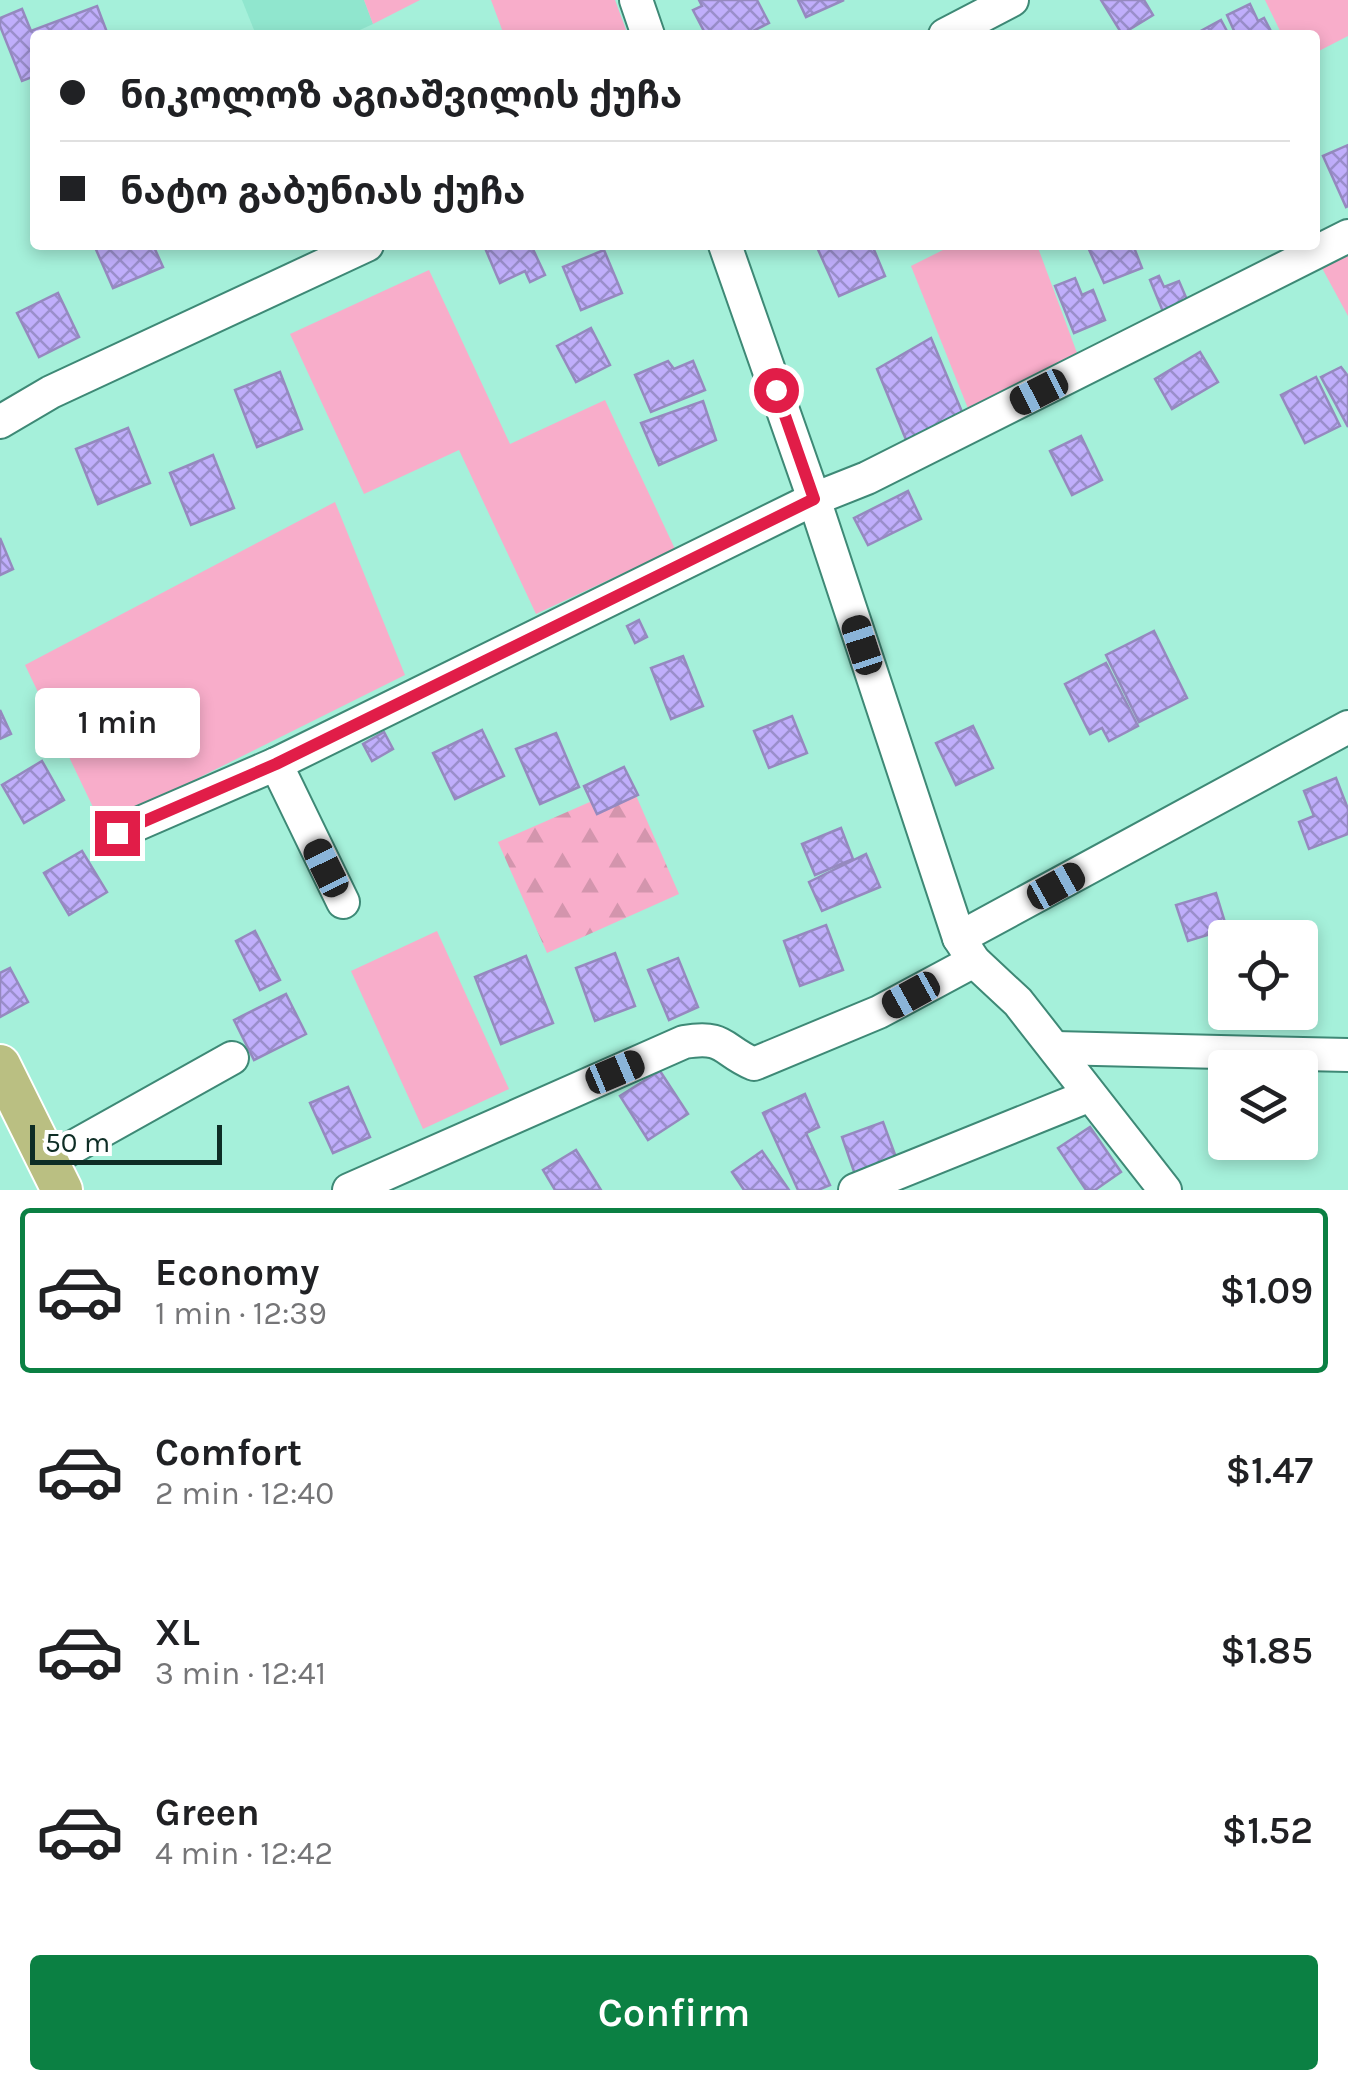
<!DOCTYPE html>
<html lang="en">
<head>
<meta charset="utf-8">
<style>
	body { margin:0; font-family:Karla,"Noto Sans Georgian",sans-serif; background:#f2f2f2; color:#202124; height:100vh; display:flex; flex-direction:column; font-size:38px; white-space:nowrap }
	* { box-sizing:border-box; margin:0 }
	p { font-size:32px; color:#757577 }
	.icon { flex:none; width:55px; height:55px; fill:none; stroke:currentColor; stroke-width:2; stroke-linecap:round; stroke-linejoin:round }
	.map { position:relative; height:1190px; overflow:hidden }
	.details { display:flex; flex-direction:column; background:#fff; flex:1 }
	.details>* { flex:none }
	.banner { position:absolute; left:30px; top:30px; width:1290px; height:220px; border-radius:10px; box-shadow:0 5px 15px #0003; display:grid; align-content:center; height:220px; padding:0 30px; background:#fff }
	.controls { position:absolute; left:1208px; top:920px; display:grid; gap:20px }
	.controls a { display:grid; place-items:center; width:110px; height:110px; border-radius:10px; background:#fff; box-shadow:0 5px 15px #0003; font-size:50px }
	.scale { position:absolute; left:30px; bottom:25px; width:192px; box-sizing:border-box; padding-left:10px; border:5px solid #0e2d25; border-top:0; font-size:28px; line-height:35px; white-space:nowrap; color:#0e2d25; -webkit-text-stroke:8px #fff; paint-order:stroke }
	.end { position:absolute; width:45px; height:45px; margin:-22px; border:12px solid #e11d48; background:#fff; box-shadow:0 0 0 5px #fff }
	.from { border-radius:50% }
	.bubble { position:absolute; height:70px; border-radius:10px; background:#fff; box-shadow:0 5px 15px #0003; font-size:32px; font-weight:600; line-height:70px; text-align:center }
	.car { position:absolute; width:30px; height:60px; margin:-30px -15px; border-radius:12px; box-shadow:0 0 8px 2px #0007; background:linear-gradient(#222 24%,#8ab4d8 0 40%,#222 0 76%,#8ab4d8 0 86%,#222 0) }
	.banner b { display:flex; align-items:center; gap:35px; height:95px; font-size:38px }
	.banner b+b { border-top:2px solid #e0e0e0 }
	.banner i { width:25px; height:25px; background:#202124 }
	ul { padding:18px 0 0; list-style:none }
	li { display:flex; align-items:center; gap:30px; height:165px; margin:0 20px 15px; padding:0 10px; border:5px solid transparent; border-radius:10px }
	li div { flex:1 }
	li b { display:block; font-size:38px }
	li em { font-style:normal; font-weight:600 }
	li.current { border-color:#0b8043 }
	li>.icon { width:90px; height:90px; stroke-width:1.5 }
	.button { display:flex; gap:20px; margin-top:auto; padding:20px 30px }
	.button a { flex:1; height:115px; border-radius:10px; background:#0b8043; color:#fff; font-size:40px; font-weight:600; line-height:115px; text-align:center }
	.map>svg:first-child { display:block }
</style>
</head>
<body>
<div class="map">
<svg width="1348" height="1190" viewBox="0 0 1348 1190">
	<defs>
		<pattern id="forest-firs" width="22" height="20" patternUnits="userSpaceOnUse" patternTransform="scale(2.5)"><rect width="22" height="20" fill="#f8adca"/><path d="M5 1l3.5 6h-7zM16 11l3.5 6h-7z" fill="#d395ad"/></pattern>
		<pattern id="building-cross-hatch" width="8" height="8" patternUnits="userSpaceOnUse" patternTransform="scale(2.5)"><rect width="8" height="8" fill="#c0aefb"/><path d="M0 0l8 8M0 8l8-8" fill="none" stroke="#9a8ecb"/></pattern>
	</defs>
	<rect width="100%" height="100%" fill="#a5f0da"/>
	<!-- built -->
	<polygon fill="#90e6ce" points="242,0 364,0 373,24 349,35 256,35"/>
	<!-- grass -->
	<g fill="#f8adca">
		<polygon points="364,0 420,0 373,24"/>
		<polygon points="491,0 615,0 628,35 504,35"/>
		<polygon points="1265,0 1348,0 1348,36 1315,53 1315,35 1282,35"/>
		<polygon points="953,245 1037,245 1080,361 971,416 911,266"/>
		<polygon points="1348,255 1348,316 1322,268"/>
		<polygon points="429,270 510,444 605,400 675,549 536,614 459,450 364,494 290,334"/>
		<polygon points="335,502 405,675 102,826 25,665"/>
		<polygon points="437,931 509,1089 423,1129 351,971"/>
	</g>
	<!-- forest -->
	<polygon fill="url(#forest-firs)" points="631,784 679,894 547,953 498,842"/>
	<!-- building -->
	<g fill="url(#building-cross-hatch)" stroke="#9589bf" stroke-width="2.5">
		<polygon points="699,0 757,0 769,23 745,35 716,35 715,32 706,35 693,10 702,6"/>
		<polygon points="798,0 844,0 806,17"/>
		<polygon points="1101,0 1144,0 1153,15 1122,34"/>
		<polygon points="1250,4 1258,21 1264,18 1273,35 1236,35 1227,15"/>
		<polygon points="97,6 108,35 35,35 35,76 22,81 0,26 0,18 22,9 31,31"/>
		<polygon points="1221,20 1229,35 1198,35 1197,33"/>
		<polygon points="1348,145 1348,206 1346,207 1323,156"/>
		<polygon points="94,245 153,245 163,267 113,288"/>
		<polygon points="492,245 531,245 545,275 530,282 525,271 500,283 485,248"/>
		<polygon points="816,245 872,245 885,276 839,296"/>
		<polygon points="1087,245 1133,245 1142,268 1104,283"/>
		<polygon points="604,250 622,293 581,310 563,267"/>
		<polygon points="1159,276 1164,287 1179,281 1191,309 1166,319 1150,280"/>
		<polygon points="1075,278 1082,295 1093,290 1105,320 1074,333 1055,286"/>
		<polygon points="58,293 79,337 39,357 17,313"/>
		<polygon points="591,328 610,365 576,382 557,346"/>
		<polygon points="931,338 965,419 909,447 877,369"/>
		<polygon points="1200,352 1218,382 1172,409 1155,379"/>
		<polygon points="668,361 674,369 693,361 705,390 651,412 635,375"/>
		<polygon points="1341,367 1348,376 1348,427 1321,377"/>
		<polygon points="280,372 302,429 257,447 235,390"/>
		<polygon points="1316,377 1340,426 1305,443 1281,395"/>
		<polygon points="703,401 716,440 659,465 641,423"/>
		<polygon points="128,428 150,483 98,504 76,449"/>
		<polygon points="1081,436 1102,480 1072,495 1050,451"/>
		<polygon points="213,455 234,508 191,525 170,473"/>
		<polygon points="908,491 921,519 868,545 854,518"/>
		<polygon points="0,538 13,569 0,575"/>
		<polygon points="639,620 647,637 635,643 627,626"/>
		<polygon points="1154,631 1187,698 1139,722 1106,655"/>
		<polygon points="683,656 703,706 671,719 651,668"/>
		<polygon points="1106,663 1138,726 1109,741 1102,728 1090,734 1065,684"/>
		<polygon points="0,710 11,734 0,739"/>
		<polygon points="792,716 807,753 769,768 754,731"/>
		<polygon points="973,726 993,768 956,785 936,743"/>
		<polygon points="482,730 504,776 455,799 433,753"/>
		<polygon points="384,732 393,749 372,761 363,744"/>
		<polygon points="556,733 579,787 540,804 516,749"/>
		<polygon points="42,761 64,800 24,823 2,785"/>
		<polygon points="624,767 638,795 597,814 584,786"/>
		<polygon points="1336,778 1348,809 1348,834 1309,849 1299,822 1314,816 1304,791"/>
		<polygon points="841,828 853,859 815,875 802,844"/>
		<polygon points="82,851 107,892 69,915 44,873"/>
		<polygon points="866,854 880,887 822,911 809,882"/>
		<polygon points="1216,893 1227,929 1188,941 1176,905"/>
		<polygon points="826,925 843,970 800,986 784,941"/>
		<polygon points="255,931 280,980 260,990 236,941"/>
		<polygon points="615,953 635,1006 595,1021 576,968"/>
		<polygon points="526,956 553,1023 501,1044 475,977"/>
		<polygon points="678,958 698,1007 669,1020 648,970"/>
		<polygon points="10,968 28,1002 0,1017 0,973"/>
		<polygon points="286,994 306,1034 254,1060 234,1020"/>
		<polygon points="660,1071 688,1114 648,1140 620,1096"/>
		<polygon points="348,1087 370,1137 333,1153 310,1103"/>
		<polygon points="805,1094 819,1127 806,1133 830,1185 818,1190 798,1190 763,1113"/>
		<polygon points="883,1122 901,1171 859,1186 842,1137"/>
		<polygon points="1090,1127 1121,1172 1095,1190 1086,1190 1058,1148"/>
		<polygon points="576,1150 601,1190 555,1190 543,1170"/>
		<polygon points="762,1151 789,1190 744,1190 732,1172"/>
	</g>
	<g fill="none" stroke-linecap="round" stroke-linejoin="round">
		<defs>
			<g id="minor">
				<polyline points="636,0 648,35"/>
				<polyline points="945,35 1012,0"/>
				<polyline points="725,245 814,499 959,938 974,961 1018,1002 1165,1190"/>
				<polyline points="0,422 51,392 367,245"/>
				<polyline points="276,764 343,902"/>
				<polyline points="117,833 276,764 814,499 867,478 1348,236"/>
				<polyline points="959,938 1348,727"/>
				<polyline points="1055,1048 1348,1055"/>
				<polyline points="48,1161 232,1058"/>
				<path d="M349,1190L684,1042C726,1035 721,1050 754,1064L879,1012L974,961"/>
				<polyline points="855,1190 1088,1096"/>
			</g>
			<polyline id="major" points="0,1065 62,1190"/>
		</defs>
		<!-- minor casing -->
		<use href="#minor" stroke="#3e8976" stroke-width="36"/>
		<!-- major casing -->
		<use href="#major" stroke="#fff" stroke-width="44"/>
		<!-- minor -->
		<use href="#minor" stroke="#fff" stroke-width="32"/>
		<!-- major -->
		<use href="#major" stroke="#babf82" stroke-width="40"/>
	</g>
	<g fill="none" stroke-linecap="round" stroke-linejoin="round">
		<!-- route -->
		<polyline stroke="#e11d48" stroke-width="12" points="117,833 276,764 814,499 776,390"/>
	</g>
</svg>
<div class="controls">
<a><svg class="icon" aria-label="locate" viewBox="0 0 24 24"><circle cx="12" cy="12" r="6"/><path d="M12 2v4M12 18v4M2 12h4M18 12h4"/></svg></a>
<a><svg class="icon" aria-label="layers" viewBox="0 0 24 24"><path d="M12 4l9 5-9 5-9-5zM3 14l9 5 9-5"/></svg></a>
</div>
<div class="scale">50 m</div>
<i class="end from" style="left:776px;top:390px"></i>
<i class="end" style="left:117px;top:833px"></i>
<div class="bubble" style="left:35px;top:688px;width:165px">1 min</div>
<i class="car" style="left:1039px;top:392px;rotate:243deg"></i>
<i class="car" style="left:862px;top:645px;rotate:342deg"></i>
<i class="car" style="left:326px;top:868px;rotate:334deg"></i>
<i class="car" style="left:1056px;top:886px;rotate:61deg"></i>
<i class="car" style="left:911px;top:995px;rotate:241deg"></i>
<i class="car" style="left:615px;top:1072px;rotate:67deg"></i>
<div class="banner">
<b><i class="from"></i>ნიკოლოზ აგიაშვილის ქუჩა</b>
<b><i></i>ნატო გაბუნიას ქუჩა</b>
</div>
</div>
<section class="details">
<ul>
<li class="current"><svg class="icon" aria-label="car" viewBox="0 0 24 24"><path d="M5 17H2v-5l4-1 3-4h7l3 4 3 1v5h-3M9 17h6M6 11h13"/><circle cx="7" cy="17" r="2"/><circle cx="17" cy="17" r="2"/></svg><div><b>Economy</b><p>1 min · 12:39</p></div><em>$1.09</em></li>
<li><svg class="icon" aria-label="car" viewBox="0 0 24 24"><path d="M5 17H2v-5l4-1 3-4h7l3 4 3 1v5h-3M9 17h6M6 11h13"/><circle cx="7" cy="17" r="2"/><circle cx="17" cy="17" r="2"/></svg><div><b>Comfort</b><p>2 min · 12:40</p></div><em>$1.47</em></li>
<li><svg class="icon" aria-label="car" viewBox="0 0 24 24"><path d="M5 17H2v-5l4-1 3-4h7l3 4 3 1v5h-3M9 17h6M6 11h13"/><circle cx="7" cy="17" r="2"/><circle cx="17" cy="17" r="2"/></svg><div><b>XL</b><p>3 min · 12:41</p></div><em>$1.85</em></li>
<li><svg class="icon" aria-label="car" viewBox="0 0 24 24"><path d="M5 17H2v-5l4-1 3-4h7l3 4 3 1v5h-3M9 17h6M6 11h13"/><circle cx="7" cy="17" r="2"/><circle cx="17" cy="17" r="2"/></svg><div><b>Green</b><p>4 min · 12:42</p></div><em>$1.52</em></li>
</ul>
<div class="button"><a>Confirm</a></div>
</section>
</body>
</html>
